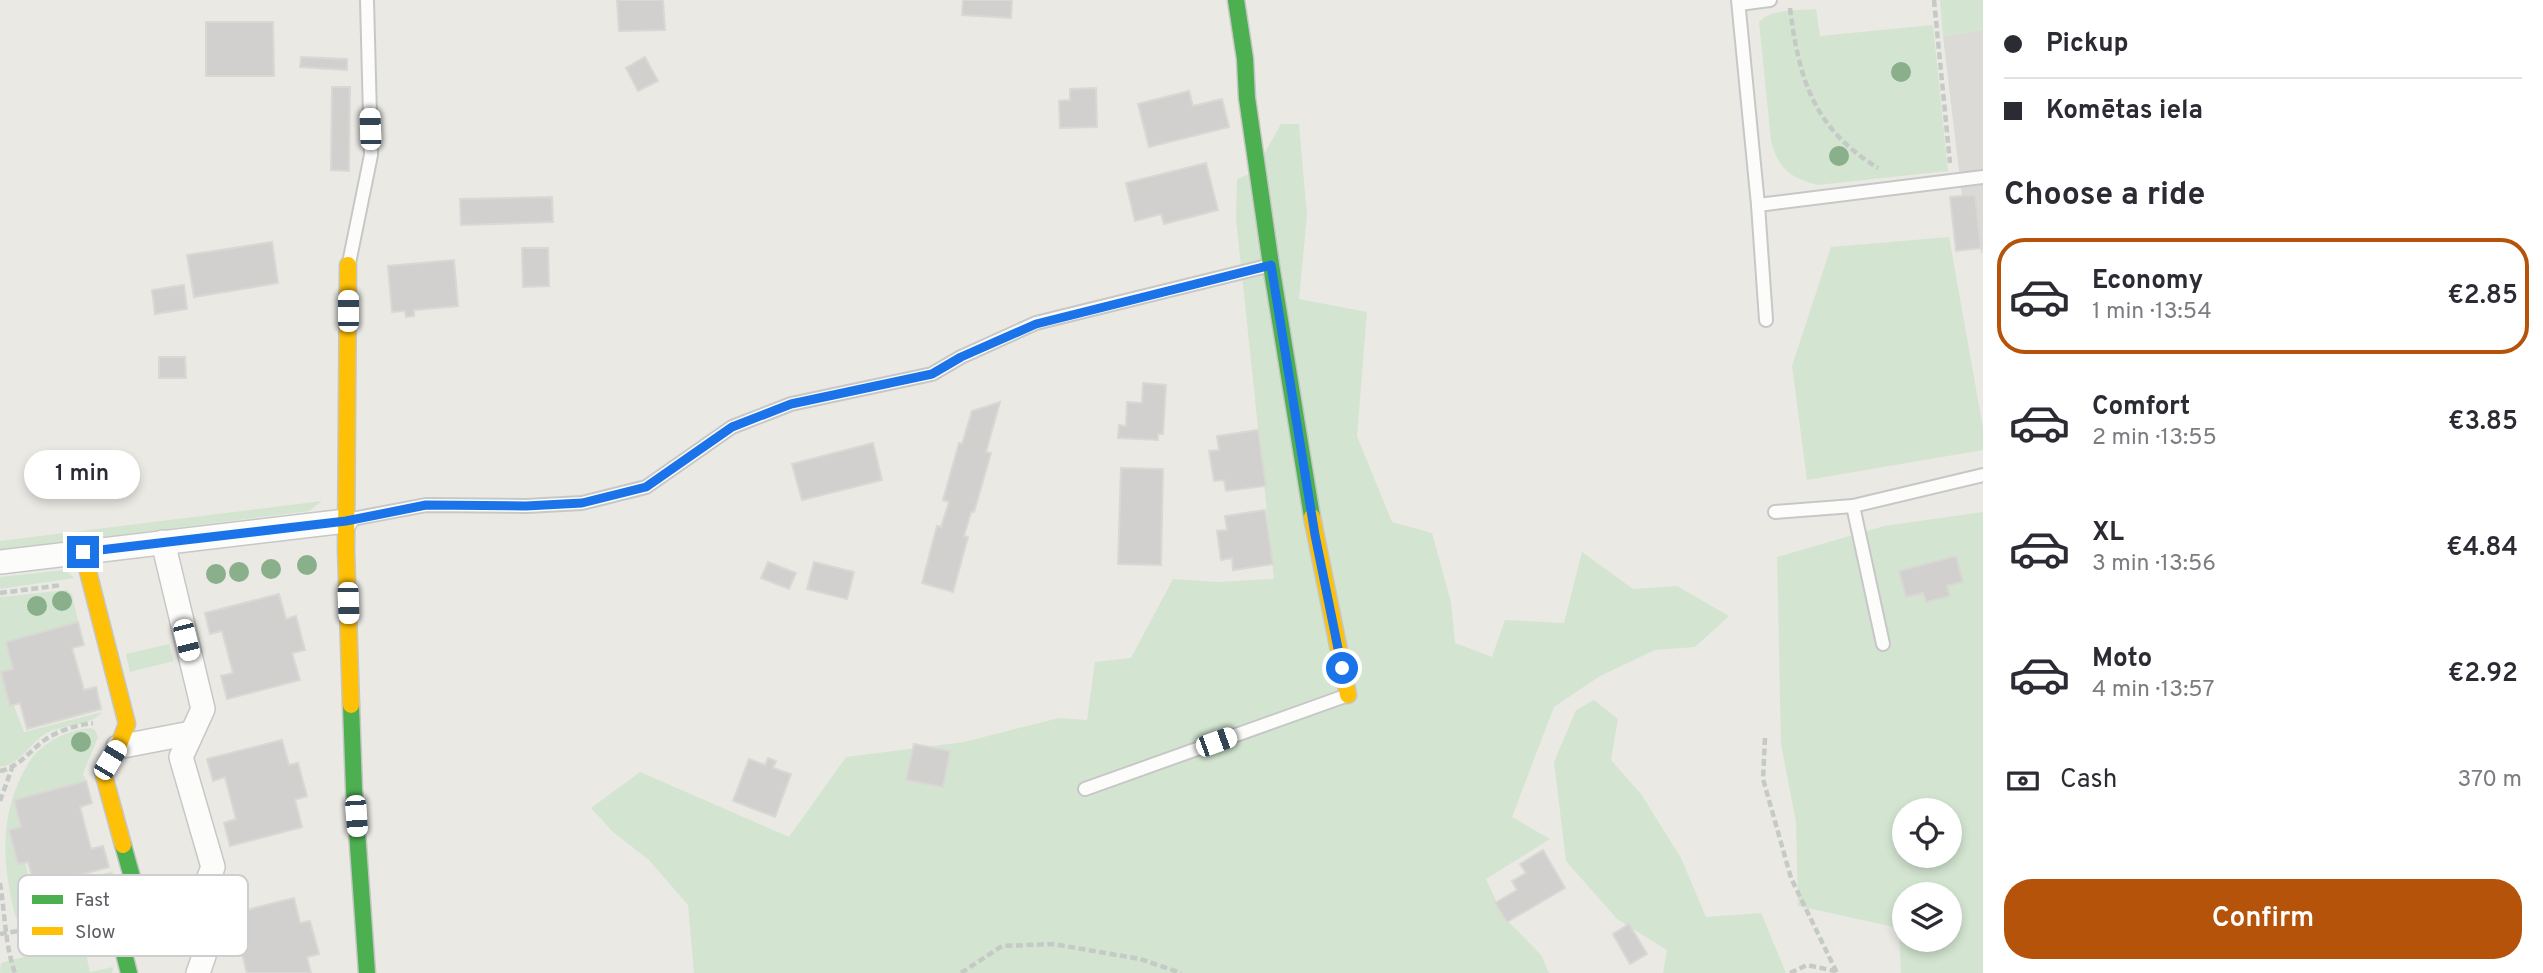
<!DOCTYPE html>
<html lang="en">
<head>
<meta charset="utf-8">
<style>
	body { margin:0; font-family:Overpass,sans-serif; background:#f7f7f7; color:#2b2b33; height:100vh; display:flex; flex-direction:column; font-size:26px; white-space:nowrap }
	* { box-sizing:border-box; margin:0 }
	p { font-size:23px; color:#7c7c81 }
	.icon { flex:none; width:38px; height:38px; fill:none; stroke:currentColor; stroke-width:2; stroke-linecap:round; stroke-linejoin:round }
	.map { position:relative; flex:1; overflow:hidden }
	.sheet { display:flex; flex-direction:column; background:#fff; width:560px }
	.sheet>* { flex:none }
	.hud { display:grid; align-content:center; height:154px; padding:0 21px; background:#fff }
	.tools { position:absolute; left:1892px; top:798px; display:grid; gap:14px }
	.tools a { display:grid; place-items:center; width:70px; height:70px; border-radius:50%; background:#fff; box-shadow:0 4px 10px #0003; font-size:35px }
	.end { position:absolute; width:32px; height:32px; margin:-16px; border:9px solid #1a73e8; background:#fff; box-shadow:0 0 0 4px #fff }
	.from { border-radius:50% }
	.bubble { position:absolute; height:49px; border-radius:24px; background:#fff; box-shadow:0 4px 10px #0003; font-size:23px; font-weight:600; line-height:49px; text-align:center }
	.car { position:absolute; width:21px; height:42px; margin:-21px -10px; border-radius:9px; box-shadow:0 0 5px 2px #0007; background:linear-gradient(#fff 24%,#345 0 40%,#fff 0 76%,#345 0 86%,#fff 0) }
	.hud b { display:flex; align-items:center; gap:24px; height:66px; font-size:26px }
	.hud b+b { border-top:2px solid #e1e1e2 }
	.hud i { width:18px; height:18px; background:#2b2b33 }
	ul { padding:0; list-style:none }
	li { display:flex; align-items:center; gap:21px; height:116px; margin:0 14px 10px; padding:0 7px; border:4px solid transparent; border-radius:28px }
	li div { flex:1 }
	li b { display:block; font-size:26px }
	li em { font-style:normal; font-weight:600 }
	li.on { border-color:#b45309 }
	li>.icon { width:63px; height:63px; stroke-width:1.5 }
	h2 { padding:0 21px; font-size:32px; line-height:84px }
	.pay { display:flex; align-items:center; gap:18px; height:77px; padding:0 21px; font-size:26px }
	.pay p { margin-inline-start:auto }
	.button { display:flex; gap:14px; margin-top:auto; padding:14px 21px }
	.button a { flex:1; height:80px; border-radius:28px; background:#b45309; color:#fff; font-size:28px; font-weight:600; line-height:80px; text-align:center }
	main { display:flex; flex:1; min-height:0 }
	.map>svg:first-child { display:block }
</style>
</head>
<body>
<main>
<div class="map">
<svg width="1983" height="973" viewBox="0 0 1983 973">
	<rect width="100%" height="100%" fill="#eae9e4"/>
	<!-- industrial -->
	<polygon fill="#dbdad6" points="1983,30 1983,251 1981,254 1975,195 1962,196 1943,36"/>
	<!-- green -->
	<g fill="#d3e5d1" fill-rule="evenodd">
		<polygon points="1940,0 1983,0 1983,30 1943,36"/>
		<path d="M1816,9L1820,36L1933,25L1948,171L1818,185C1790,177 1779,170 1771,141L1759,22C1772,8 1797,11 1816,9Z"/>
		<polygon points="1281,124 1299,124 1307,215 1299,299 1367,312 1357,436 1392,522 1432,533 1451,602 1455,643 1492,657 1505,620 1564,623 1582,552 1633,589 1677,586 1729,616 1695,647 1655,650 1600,676 1554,707 1512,817 1550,839 1486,879 1503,916 1541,955 1549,973 694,973 688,905 649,860 613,832 591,808 640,772 789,837 846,757 964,742 1059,718 1087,720 1095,662 1131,658 1173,579 1218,582 1274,579 1236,219 1237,179 1254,172"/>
		<polygon points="1949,237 1983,428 1983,450 1807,480 1792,366 1831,247"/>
		<polygon points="322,501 309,511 0,550 0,541"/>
		<path d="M1983,512V973H1901L1899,928L1798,906L1796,822L1781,744L1777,557L1884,526ZM1904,810H1950V856H1904ZM1904,894H1950V940H1904Z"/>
		<polygon points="65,570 74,578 0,589 0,577"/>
		<path d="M67,590L72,594L78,622L6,642L13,669L1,672L24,732L102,712C90,727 62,724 45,734C29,744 20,765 0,767V597Z"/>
		<polygon points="169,644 174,661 130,672 126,654"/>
		<polygon points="1594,700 1618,719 1611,760 1641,794 1681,858 1706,917 1761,913 1786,973 1663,973 1667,950 1617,919 1566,861 1554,762 1576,710"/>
		<path d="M91,728L95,730L98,737L83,774L86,781L14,800L21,827L9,831L18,864L25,862L32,893L113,871C112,884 104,902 92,909C82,915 41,922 27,926C20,924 18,922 15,915C0,856 0,803 34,755C50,739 68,730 91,728Z"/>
		<polygon points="83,941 90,972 113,967 112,973 0,973 1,963"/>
	</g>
	<!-- building -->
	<g fill="#d1d0ce" stroke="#d9d8d4" stroke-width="2">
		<polygon points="617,0 663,0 665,30 619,31"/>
		<polygon points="963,0 1012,0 1011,18 962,15"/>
		<polygon points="206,22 273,22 274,76 206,76"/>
		<polygon points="301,57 347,59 347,70 300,67"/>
		<polygon points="645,57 658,81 638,91 626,68"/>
		<polygon points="332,87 350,87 349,171 331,170"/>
		<polygon points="1096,88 1097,127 1060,128 1059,101 1070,100 1070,89"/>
		<polygon points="1189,91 1193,106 1222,99 1229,127 1149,147 1138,104"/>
		<polygon points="1206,163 1218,210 1164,224 1161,214 1135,221 1126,183"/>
		<polygon points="1975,195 1981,248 1956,251 1950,197"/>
		<polygon points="552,197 553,222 461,225 460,199"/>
		<polygon points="272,242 278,283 194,297 187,255"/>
		<polygon points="522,248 548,248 549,286 523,287"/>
		<polygon points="454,260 458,306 414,310 414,316 406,317 405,311 392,312 388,266"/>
		<polygon points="184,285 187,309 155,314 152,290"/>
		<polygon points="159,357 185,357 186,378 159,378"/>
		<polygon points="1143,383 1166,385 1163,434 1158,434 1158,440 1118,438 1119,425 1126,426 1127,402 1142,403"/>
		<polygon points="1000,402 986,452 991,453 974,512 971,512 964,536 968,537 953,592 922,583 937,526 941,527 949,502 943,500 959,443 962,444 972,411"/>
		<polygon points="1258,430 1266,486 1226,491 1224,480 1214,481 1209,451 1219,450 1217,436"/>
		<polygon points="873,443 882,480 802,500 792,464"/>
		<polygon points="1121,468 1163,469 1161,565 1118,564"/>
		<polygon points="1265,510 1273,564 1233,570 1232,558 1221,560 1217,531 1227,530 1225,516"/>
		<polygon points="1956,556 1963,582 1947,586 1950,596 1926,602 1923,593 1906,597 1899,571"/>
		<polygon points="768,562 796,573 789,589 761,578"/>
		<polygon points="814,562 854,572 847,599 807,589"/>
		<polygon points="279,594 286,619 296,616 305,650 292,653 300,680 227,699 221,676 233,673 222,631 210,634 205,613"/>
		<polygon points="78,622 84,645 72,648 84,690 96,687 101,709 27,729 20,703 10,706 1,672 13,669 6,642"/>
		<polygon points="282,740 289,765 298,763 307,796 295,800 302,827 230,846 224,823 236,819 225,777 213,781 207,759"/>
		<polygon points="914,744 950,751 943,787 906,780"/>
		<polygon points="768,758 776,761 773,768 791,774 775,817 733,801 749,759 765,765"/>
		<polygon points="86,781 92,803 80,807 91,849 103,846 109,867 35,887 28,862 18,864 9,830 21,827 14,800"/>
		<polygon points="1543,850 1565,888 1507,922 1495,903 1517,890 1512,881 1526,873 1520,864"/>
		<polygon points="294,898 300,923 310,921 319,954 307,957 311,973 247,973 237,935 225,938 219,917"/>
		<polygon points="1629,924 1647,954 1630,964 1613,934"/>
	</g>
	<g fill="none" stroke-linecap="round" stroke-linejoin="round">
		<defs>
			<g id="lane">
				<polyline points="1738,0 1758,205 1766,320"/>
				<polyline points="1739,4 1770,0"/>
				<polyline points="1758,205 1983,177"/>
				<polyline points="349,263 371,155 367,0"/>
				<polyline points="1853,506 1883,644"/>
				<polyline points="1775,512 1853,506 1983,475"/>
				<polyline points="347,520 426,505 526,506 582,503 646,487 732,427 791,404 932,374 961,357 1036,323 1271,265"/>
				<polyline points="1085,789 1348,695"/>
			</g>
			<g id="street">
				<polyline points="163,542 203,709 181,757 213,867 194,916 204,956 198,973"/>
				<polyline points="0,562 346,521"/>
				<polyline points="118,747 191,733"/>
			</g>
			<g id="fast">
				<polyline points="1236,0 1245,59 1247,98 1271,265 1312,517"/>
				<polyline points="351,705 354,789 367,973"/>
				<polyline points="123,845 134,884 116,922 129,973"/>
			</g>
			<g id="slow">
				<polyline points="348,265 346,550 351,705"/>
				<polyline points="1312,517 1348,695"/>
				<polyline points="83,552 127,724 118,747 103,772 123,845"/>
			</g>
		</defs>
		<!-- lane casing -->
		<use href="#lane" stroke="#c7c7c7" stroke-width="16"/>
		<!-- street casing -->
		<use href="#street" stroke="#c7c7c7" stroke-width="26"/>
		<!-- fast casing -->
		<use href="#fast" stroke="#c6c6c4" stroke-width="19"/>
		<!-- slow casing -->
		<use href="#slow" stroke="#c6c6c4" stroke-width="19"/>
		<!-- path -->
		<g stroke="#c5cac7" stroke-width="4.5" stroke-dasharray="7 3.5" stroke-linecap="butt">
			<polyline points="1934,0 1950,163"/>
			<path d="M1790,8C1799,79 1813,128 1878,168"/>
			<polyline points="0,593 62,585"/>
			<polyline points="1765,738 1763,779 1791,878 1837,973"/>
			<path d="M0,771C20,767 30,750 46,739C60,730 77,725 93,723"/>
			<polyline points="0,801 12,768"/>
			<path d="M0,883C5,913 5,945 15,973"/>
			<polyline points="0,934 43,927 88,915"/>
			<polyline points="961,973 1002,946 1053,944 1140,959 1181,973"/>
			<polyline points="1790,973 1807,965 1835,971"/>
		</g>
		<!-- lane -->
		<use href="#lane" stroke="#fcfcfb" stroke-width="12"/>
		<!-- street -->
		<use href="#street" stroke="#fcfcfb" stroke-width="23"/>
		<!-- fast -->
		<use href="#fast" stroke="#4caf50" stroke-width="16"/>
		<!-- slow -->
		<use href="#slow" stroke="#ffc107" stroke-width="16"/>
	</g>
	<!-- trees -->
	<g fill="#8aaf8b">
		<circle cx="1901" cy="72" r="10"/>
		<circle cx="1839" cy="156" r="10"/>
		<circle cx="307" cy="565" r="10"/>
		<circle cx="271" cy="569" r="10"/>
		<circle cx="239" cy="572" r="10"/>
		<circle cx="216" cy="574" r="10"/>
		<circle cx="62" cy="601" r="10"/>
		<circle cx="37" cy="606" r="10"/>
		<circle cx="81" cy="742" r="10"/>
	</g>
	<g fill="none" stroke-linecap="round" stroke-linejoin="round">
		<!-- route -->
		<polyline stroke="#1a73e8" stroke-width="9" points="83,552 346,521 426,505 526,506 582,503 646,487 732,427 791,404 932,374 961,357 1036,324 1271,265 1315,535 1342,668"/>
	</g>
	<!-- legend -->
	<rect x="18" y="875" width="230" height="81" rx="10" fill="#fff" stroke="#ceced0" stroke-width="2"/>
	<rect x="32" y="895" width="31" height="9" fill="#4caf50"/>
	<rect x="32" y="927" width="31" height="8" fill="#ffc107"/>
	<g font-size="19" fill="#5b5d62">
		<text x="75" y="906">Fast</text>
		<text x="75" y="938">Slow</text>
	</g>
</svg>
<div class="tools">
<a><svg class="icon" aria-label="locate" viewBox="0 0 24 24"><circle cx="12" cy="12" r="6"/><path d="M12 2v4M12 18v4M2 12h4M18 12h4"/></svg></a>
<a><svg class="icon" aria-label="layers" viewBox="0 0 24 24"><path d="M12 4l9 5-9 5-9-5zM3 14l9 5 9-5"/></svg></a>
</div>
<i class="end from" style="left:1342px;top:668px"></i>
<i class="end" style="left:83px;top:552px"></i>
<div class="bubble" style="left:24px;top:450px;width:116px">1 min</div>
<i class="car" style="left:370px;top:129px;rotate:358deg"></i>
<i class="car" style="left:348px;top:311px;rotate:0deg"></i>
<i class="car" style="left:348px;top:603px;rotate:178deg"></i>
<i class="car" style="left:186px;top:640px;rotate:166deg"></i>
<i class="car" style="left:1216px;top:742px;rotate:70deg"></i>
<i class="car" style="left:110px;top:760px;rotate:31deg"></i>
<i class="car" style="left:356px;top:816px;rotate:176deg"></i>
</div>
<section class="sheet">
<div class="hud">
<b><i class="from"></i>Pickup</b>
<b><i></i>Komētas iela</b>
</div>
<h2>Choose a ride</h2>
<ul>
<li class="on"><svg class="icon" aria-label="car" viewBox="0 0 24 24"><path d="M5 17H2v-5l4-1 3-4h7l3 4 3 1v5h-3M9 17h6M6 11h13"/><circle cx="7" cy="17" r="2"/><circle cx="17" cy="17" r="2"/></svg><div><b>Economy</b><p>1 min · 13:54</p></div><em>€2.85</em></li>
<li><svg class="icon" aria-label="car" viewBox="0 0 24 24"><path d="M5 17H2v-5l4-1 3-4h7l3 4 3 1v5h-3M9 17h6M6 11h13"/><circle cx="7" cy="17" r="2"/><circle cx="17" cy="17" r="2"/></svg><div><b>Comfort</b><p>2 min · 13:55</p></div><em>€3.85</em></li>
<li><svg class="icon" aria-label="car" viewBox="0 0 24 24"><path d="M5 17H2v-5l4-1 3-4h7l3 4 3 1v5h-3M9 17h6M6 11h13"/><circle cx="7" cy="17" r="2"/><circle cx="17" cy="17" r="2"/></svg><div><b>XL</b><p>3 min · 13:56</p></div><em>€4.84</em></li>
<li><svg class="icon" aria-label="car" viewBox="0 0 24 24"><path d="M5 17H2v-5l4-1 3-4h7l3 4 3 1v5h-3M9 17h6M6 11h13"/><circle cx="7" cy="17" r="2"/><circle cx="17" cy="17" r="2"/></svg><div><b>Moto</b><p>4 min · 13:57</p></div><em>€2.92</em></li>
</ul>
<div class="pay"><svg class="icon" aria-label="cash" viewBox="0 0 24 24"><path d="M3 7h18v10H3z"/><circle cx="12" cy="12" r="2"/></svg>Cash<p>370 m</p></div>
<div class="button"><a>Confirm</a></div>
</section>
</main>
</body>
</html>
